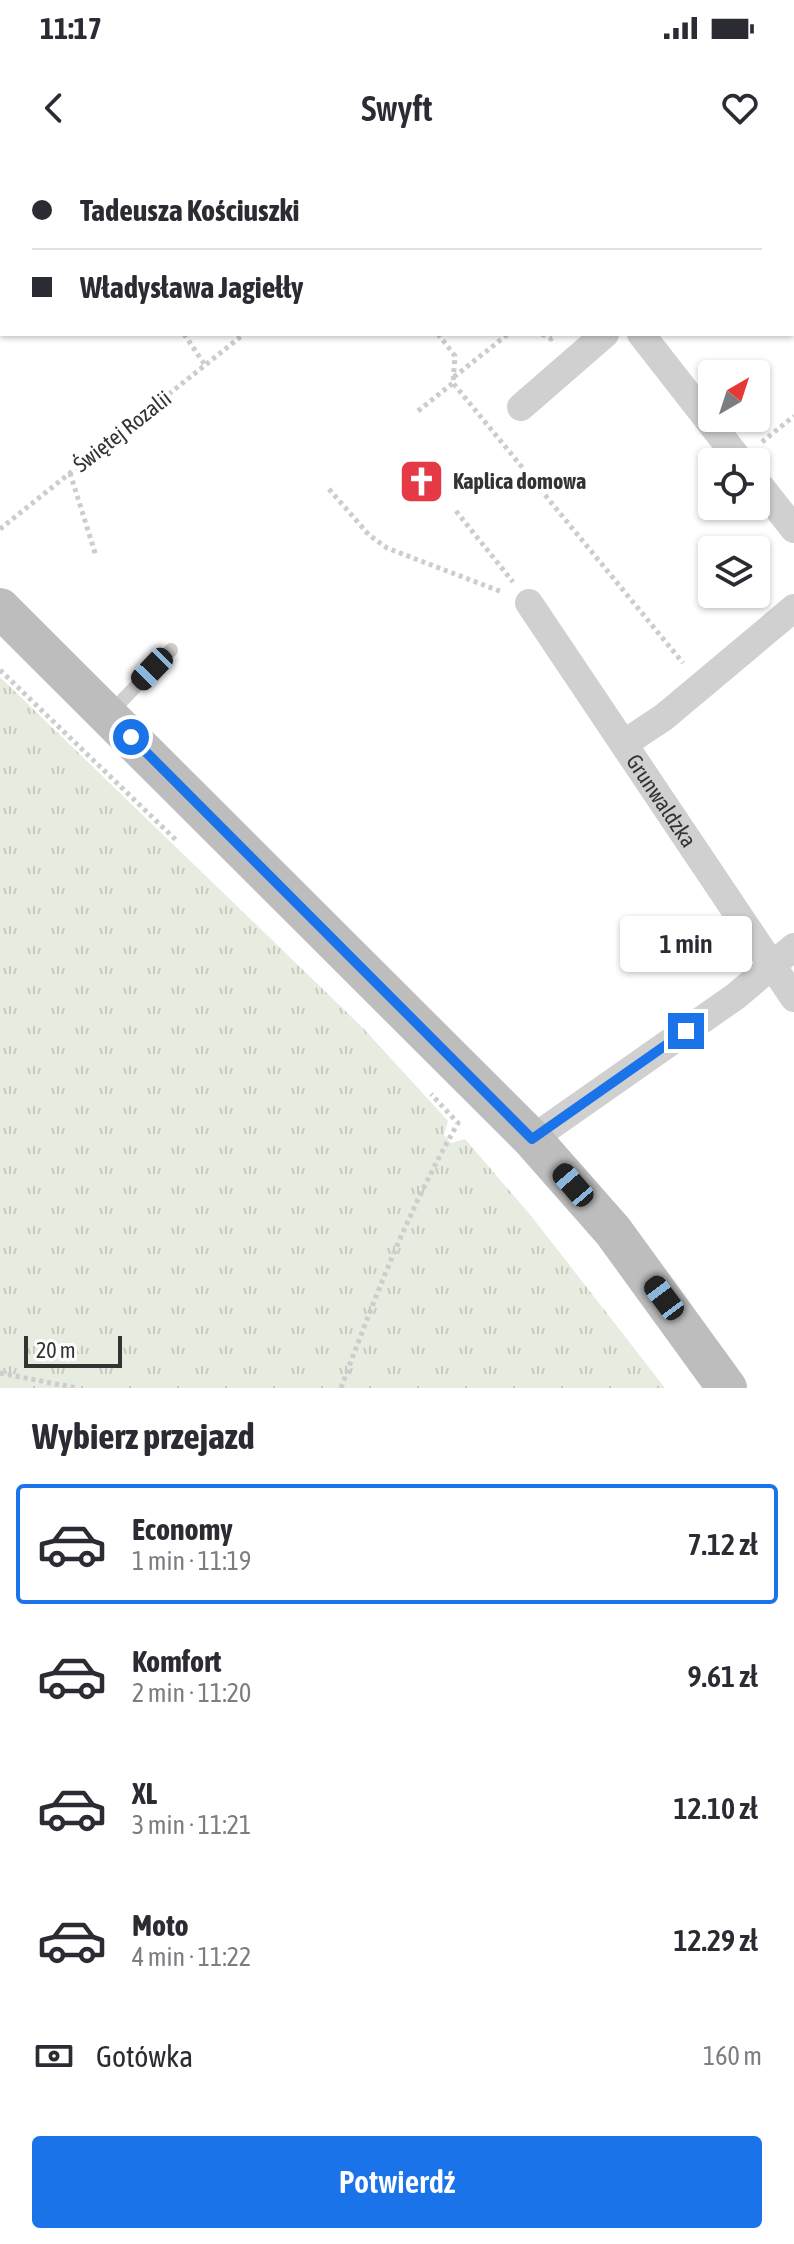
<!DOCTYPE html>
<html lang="pl">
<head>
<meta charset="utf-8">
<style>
	body { margin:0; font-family:"Asap Condensed",sans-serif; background:#f7f7f7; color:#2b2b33; height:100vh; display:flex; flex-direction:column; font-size:30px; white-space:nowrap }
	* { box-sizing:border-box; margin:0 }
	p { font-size:26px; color:#7c7c81 }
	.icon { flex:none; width:44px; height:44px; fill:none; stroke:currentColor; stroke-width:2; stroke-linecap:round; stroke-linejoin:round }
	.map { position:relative; height:1228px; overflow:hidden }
	.sheet { display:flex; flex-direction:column; background:#fff; flex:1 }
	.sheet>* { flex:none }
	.guide { position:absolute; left:0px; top:0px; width:794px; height:176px; box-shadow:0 2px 6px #0004; display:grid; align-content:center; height:176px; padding:0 32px; background:#fff }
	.needle { width:52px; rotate:39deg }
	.fabs { position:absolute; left:698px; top:200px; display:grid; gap:16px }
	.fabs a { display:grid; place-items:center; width:72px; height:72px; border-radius:8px; background:#fff; box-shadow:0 2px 6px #0004; font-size:40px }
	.scale { position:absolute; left:24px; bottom:20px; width:98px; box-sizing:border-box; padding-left:8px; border:4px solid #333; border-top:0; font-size:22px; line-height:28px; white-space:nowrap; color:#333; -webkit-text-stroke:6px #fff; paint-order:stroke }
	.end { position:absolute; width:36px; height:36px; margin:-18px; border:10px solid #1a73e8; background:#fff; box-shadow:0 0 0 4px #fff }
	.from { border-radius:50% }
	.bubble { position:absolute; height:56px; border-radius:8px; background:#fff; box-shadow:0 2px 6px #0004; font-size:26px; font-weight:600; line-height:56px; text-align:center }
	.car { position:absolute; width:24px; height:48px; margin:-24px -12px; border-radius:10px; box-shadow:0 0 6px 2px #0007; background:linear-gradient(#222 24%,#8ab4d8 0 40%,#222 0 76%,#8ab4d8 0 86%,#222 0) }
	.guide b { display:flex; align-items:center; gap:28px; height:76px; font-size:30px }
	.guide b+b { border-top:2px solid #e1e1e2 }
	.guide i { width:20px; height:20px; background:#2b2b33 }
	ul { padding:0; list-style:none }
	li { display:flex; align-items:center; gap:24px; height:120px; margin:0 16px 12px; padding:0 16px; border:4px solid transparent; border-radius:8px }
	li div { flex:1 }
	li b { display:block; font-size:30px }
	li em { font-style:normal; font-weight:600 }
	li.selected { border-color:#1a73e8 }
	li>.icon { width:72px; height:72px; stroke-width:1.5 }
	h2 { padding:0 32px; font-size:36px; line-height:96px }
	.pay { display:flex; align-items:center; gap:20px; height:88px; padding:0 32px; font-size:30px }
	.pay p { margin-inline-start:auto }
	.primary-button { display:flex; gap:16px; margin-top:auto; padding:16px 32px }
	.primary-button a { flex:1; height:92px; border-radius:8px; background:#1a73e8; color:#fff; font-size:32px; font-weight:600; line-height:92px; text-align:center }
	.status { display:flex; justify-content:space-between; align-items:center; height:56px; padding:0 40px; background:#fff; direction:ltr }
	.status svg { height:22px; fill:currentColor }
	header { display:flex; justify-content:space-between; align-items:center; height:104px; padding:0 32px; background:#fff; font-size:36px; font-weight:600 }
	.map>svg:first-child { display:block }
</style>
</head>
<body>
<div class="status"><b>11:17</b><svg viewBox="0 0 49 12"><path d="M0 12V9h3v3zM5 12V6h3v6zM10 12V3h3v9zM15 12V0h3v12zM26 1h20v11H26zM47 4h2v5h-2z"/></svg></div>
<header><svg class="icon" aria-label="back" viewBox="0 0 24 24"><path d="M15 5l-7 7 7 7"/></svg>Swyft<svg class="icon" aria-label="heart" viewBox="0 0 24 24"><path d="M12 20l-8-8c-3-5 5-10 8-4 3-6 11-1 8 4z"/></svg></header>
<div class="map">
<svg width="794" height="1228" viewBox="0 0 794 1228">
	<defs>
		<pattern id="park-tufts" width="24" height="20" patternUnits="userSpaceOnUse" patternTransform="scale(2)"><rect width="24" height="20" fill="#e6ecdf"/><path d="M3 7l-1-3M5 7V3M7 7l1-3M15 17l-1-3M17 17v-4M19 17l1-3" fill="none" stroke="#c6cbc0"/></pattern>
	</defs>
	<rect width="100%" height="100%" fill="#fff"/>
	<!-- park -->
	<polygon fill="url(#park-tufts)" points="0,517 363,868 448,961 444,975 451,983 465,979 532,1057 665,1228 0,1228"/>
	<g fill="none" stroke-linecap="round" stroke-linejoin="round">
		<!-- path -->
		<g stroke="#cdcdcd" stroke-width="5" stroke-dasharray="4 4" stroke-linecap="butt">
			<polyline points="4,0 5,2"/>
			<polyline points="131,0 131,2"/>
			<polyline points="496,2 498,0"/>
			<polyline points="0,7 2,6"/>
			<polyline points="184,174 205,205"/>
			<polyline points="438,174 455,196 453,223 683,503"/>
			<polyline points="542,174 551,179 554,177"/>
			<polyline points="454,217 508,174"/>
			<polyline points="418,251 453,223"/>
			<polyline points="762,282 794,256"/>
			<polyline points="70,313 96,396"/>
			<polyline points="329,329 369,375 387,388 502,432"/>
			<polyline points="456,351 513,422"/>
			<polyline points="0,369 244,174"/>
			<polyline points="0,510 178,682"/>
			<polyline points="0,1213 77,1228"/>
			<path d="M341,1228C375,1137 409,1048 458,963L431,934"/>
		</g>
		<!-- lane -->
		<polyline stroke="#d0d0d0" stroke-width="14" points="110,553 171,490"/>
		<!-- street -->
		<g stroke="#d0d0d0" stroke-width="28">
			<polyline points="792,13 794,11"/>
			<polyline points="641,174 741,302"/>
			<polyline points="521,247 605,174"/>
			<polyline points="756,321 794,369"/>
			<path id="s1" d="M529,443L794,838"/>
			<polyline points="625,583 664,557 794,448"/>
			<polyline points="532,979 736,836 794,787"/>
		</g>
		<!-- secondary -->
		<polyline stroke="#bdbdbd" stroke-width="40" points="0,448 532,979 613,1071 727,1228"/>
	</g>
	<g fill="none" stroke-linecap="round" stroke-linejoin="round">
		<!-- route -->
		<polyline stroke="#1a73e8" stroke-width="10" points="131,577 532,979 686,871"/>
	</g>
	<!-- icons -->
	<defs>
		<symbol id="church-square" viewBox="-11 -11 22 22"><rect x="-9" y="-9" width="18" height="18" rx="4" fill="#e63946" stroke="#fff"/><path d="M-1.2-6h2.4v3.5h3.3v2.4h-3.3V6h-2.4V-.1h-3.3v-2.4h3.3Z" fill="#fff"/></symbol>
	</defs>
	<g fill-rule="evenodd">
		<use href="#church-square" x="396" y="296" width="51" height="51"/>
	</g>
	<g text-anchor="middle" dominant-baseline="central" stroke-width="8" stroke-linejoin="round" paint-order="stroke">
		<!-- street labels -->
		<g font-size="22" fill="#333" stroke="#fff">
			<text transform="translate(122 271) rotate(-38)">Świętej Rozalii</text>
			<text stroke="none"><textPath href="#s1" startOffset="238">Grunwaldzka</textPath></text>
		</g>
		<!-- poi labels -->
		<g font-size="22" font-weight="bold" fill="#333" stroke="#fff" text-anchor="start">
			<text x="453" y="321">Kaplica domowa</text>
		</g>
	</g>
</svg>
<div class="fabs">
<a><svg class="needle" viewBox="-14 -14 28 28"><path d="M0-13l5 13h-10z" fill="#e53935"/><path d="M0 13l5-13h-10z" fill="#7c7c81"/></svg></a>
<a><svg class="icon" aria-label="locate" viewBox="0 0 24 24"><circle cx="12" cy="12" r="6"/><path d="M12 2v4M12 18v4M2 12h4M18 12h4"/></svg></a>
<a><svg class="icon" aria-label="layers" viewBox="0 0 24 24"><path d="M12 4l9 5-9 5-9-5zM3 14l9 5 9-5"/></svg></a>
</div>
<div class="scale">20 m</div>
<i class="end from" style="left:131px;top:577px"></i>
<i class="end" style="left:686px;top:871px"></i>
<div class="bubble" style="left:620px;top:756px;width:132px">1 min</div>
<i class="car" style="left:152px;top:509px;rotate:224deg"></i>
<i class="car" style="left:573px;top:1025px;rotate:319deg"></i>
<i class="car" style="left:664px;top:1138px;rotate:323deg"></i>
<div class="guide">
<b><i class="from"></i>Tadeusza Kościuszki</b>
<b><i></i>Władysława Jagiełły</b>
</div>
</div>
<section class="sheet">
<h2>Wybierz przejazd</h2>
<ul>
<li class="selected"><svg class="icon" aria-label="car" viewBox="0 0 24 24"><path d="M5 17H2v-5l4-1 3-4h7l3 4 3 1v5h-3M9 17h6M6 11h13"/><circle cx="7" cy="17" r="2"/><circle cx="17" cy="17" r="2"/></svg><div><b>Economy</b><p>1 min · 11:19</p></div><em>7.12 zł</em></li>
<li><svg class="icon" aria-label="car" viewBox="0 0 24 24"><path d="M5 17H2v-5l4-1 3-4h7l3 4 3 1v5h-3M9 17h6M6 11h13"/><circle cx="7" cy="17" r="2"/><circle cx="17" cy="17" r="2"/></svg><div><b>Komfort</b><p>2 min · 11:20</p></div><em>9.61 zł</em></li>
<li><svg class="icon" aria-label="car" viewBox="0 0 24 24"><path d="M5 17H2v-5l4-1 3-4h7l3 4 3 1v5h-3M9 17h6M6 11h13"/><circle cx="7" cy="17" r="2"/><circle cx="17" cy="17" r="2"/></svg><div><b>XL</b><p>3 min · 11:21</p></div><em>12.10 zł</em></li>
<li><svg class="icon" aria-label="car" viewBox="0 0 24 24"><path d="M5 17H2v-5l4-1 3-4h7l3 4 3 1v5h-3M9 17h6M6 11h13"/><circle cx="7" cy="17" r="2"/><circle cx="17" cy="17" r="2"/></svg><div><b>Moto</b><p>4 min · 11:22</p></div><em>12.29 zł</em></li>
</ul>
<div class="pay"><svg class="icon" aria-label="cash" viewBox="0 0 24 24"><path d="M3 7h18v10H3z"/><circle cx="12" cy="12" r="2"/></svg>Gotówka<p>160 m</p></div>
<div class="primary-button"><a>Potwierdź</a></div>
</section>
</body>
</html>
